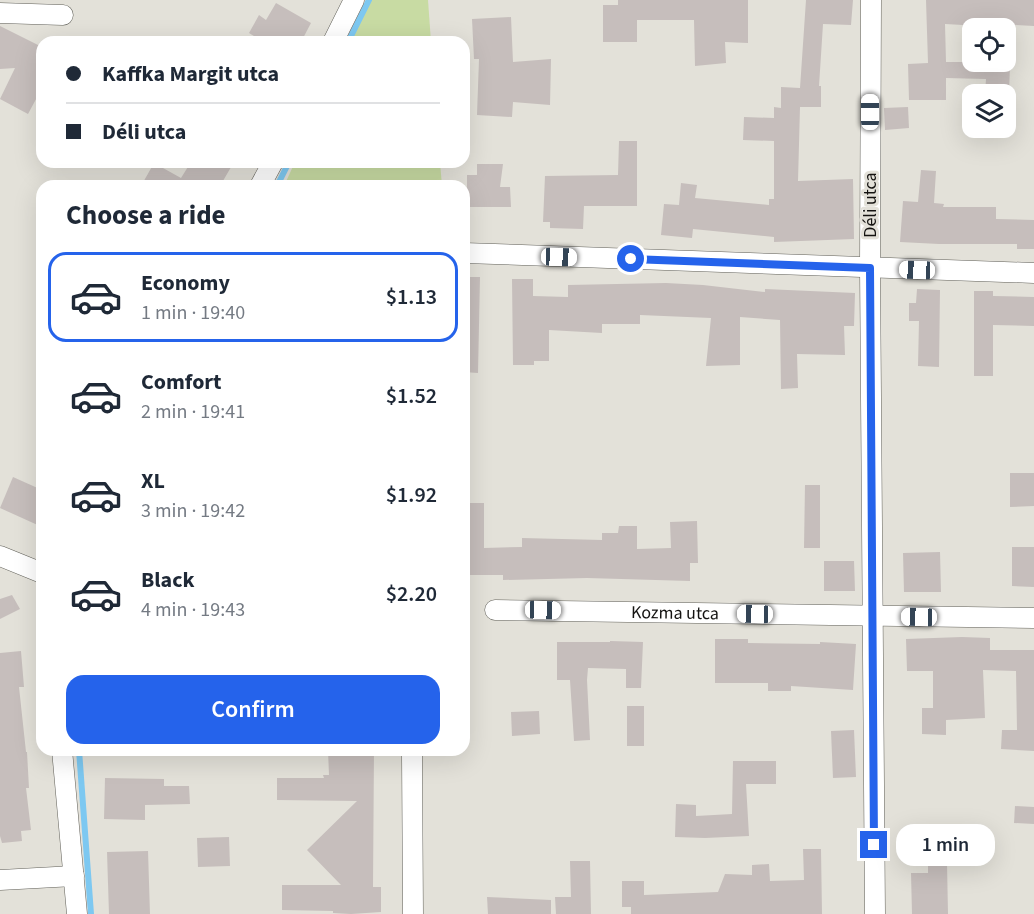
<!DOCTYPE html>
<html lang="en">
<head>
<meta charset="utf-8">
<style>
	body { margin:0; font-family:"Source Sans 3",sans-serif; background:#f2f2f3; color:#1f2937; height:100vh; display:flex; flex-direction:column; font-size:22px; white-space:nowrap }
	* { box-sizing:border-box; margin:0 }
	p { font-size:20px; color:#747a83 }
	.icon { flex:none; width:33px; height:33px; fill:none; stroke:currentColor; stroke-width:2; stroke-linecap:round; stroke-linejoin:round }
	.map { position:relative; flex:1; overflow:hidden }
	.panel { position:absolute; left:36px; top:180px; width:434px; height:576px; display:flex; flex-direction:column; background:#fff; border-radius:18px; box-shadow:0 6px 24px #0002 }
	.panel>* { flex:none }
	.guide { position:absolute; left:36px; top:36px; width:434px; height:132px; border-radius:18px; box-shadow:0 6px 24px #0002; display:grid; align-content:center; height:132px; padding:0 30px; background:#fff }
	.fabs { position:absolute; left:962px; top:18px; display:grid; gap:12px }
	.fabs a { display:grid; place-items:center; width:54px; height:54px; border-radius:12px; background:#fff; box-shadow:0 6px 24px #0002; font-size:30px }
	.end { position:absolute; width:27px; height:27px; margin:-14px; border:8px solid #2563eb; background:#fff; box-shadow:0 0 0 3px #fff }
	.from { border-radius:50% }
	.bubble { position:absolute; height:42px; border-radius:18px; background:#fff; box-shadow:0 6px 24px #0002; font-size:20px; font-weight:600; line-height:42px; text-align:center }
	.car { position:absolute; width:18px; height:36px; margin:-18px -9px; border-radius:8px; box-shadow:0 0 4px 2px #0007; background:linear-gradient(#fff 24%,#345 0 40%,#fff 0 76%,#345 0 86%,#fff 0) }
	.guide b { display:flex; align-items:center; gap:21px; height:57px; font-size:22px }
	.guide b+b { border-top:2px solid #e0e1e3 }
	.guide i { width:15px; height:15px; background:#1f2937 }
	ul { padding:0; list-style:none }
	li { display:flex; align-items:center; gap:18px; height:90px; margin:0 12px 9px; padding:0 18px; border:3px solid transparent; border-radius:18px }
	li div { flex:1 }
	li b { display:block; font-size:22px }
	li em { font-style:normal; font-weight:600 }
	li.selected { border-color:#2563eb }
	li>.icon { width:54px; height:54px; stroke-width:1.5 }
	h2 { padding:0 30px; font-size:27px; line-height:72px }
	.cta { display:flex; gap:12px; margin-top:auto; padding:12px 30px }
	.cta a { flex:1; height:69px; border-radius:18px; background:#2563eb; color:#fff; font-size:24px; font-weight:600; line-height:69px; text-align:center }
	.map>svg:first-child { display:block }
</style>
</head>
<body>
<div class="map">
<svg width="1034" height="914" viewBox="0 0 1034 914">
	<rect width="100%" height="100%" fill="#e3e1d9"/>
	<!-- green -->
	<g fill="#c8dba3">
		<polygon points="369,0 428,0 431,42 350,42"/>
		<polygon points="295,162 440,162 442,186 284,186"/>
	</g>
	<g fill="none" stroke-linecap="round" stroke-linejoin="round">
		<!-- stream -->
		<g stroke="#7dc8f1" stroke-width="6">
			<polyline points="348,42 369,0"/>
			<polyline points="277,186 289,162"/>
			<polyline points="79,750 91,914"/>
		</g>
	</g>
	<!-- building -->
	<g fill="#c6bebc">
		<polygon points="618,0 748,0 748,43 725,42 726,63 695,66 694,20 637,20 637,42 603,42 603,5 618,5"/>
		<polygon points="806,0 853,0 851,25 823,24 819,86 821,86 821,107 800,107 798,181 853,179 854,239 774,242 774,237 693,229 692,238 661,235 664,204 679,205 681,183 697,185 695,198 769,205 769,199 774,199 774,141 743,140 744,117 774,118 774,107 781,108 781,87 800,88"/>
		<polygon points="926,0 1034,0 1034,26 999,24 999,27 945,24 946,62 998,62 998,65 1010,65 1009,94 985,94 986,79 946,78 946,100 909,100 908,64 928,63"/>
		<polygon points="276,3 311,23 301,42 264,42 249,33 259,15 266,20"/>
		<polygon points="511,17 513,62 551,59 550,105 513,102 512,117 477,115 479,59 474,59 472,19"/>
		<polygon points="0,26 42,47 42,88 28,114 0,99 15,68 0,69"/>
		<polygon points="908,107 909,128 885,130 884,108"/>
		<polygon points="619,141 637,141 637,206 584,206 583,229 550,228 550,222 543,222 545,176 618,175"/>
		<polygon points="191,162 234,162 220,186 141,186 154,163 181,178"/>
		<polygon points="477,164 503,164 500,187 510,187 511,207 467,207 467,175 477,175"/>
		<polygon points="921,170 936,171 934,203 944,204 943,207 996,207 996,219 1034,220 1034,249 1017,249 1017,244 939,244 900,242 903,201 918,202"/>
		<polygon points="464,277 480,277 478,373 464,372"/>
		<polygon points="512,279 533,279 533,296 568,297 568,285 666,283 703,285 765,292 765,289 855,293 854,326 844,326 845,355 797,354 798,388 781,389 780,320 740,317 740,365 706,366 711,318 640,315 640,324 602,324 602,333 549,330 549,361 534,361 534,365 513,365"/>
		<polygon points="917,289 940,290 939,367 918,366 919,321 909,321 909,303 916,303"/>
		<polygon points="974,291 993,291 993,296 1034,297 1034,326 993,325 993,376 974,376"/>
		<polygon points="1010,473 1034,473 1034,506 1010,507"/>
		<polygon points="13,477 42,490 42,527 0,508"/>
		<polygon points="805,485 820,485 820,548 804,548"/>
		<polygon points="464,503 484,503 484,548 522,547 522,538 602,540 602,533 618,533 619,526 637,526 637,549 671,548 670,522 697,521 698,563 690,563 690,581 587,578 503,580 503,575 464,575"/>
		<polygon points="1012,547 1034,547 1034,587 1012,586"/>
		<polygon points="940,552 941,592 904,592 903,553"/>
		<polygon points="824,561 854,561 855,591 824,591"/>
		<polygon points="12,595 20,609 0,619 0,599"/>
		<polygon points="962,637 990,638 990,650 1034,650 1034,751 1001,749 1002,730 1017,730 1016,671 983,670 985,718 946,720 946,735 922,734 922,708 933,708 933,671 907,671 906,639"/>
		<polygon points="715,639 748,639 748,643 820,644 820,642 856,644 853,690 791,686 791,691 768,691 768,683 715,683"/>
		<polygon points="610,641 643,642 641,688 626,688 626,669 588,668 587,680 590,740 574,741 570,680 557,680 557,642 610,642"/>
		<polygon points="21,651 24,687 19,687 26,752 27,752 29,788 26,788 31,830 21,831 22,841 2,843 0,836 0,653"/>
		<rect x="627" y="706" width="17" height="40"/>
		<polygon points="539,711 540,734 512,736 511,712"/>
		<polygon points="854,730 856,777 833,778 831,731"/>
		<polygon points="328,750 374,750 373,887 381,887 381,912 351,914 333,913 333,911 282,910 282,885 341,885 307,850 357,801 277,800 277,778 324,778 323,775 329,775"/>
		<polygon points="733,761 776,761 776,784 746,784 749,836 705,838 675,837 676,804 696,805 696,816 732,814"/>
		<polygon points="105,778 164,779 164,786 189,786 190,804 145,805 145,820 104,819"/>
		<polygon points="1015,806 1034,807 1034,824 1014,823"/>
		<polygon points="229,837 230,866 198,867 197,838"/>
		<polygon points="803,849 821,849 822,914 631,914 631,907 622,907 622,881 644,881 644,895 718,892 725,874 752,875 752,865 769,864 770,881 804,880"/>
		<polygon points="148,851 150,914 109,914 107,852"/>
		<polygon points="570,861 590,861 591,914 556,914 555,897 571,897"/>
		<polygon points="947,863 948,914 912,914 911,873 928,873 928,864"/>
		<polygon points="487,897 551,900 551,914 488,914"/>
	</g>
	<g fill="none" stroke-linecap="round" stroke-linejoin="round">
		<defs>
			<g id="minor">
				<polyline points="871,0 870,268 875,914"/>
				<polyline points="0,13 63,15"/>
				<polyline points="333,42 354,0"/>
				<polyline points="260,186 273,162"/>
				<polyline points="464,253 1034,273"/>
				<polyline points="0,556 42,573"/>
				<path id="s1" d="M495,610L1034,618"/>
				<polyline points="62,750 77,914"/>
				<polyline points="412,754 413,914"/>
				<polyline points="0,880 74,876"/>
			</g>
		</defs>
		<!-- minor casing -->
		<use href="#minor" stroke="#616059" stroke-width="21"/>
		<!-- minor -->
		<use href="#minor" stroke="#fff" stroke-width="20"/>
	</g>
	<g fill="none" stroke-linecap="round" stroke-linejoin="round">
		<!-- route -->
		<polyline stroke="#2563eb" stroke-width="8" points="631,259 870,268 874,845"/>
	</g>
	<g text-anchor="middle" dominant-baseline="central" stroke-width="6" stroke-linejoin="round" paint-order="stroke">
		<!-- street labels -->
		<g font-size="18" fill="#141311" stroke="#e3e1d9">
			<text transform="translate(870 205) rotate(-90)">Déli utca</text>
			<text stroke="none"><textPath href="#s1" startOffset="180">Kozma utca</textPath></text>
		</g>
	</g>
</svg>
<div class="fabs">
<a><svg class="icon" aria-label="locate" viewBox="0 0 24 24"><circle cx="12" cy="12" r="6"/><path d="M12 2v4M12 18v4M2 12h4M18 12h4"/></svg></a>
<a><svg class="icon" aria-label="layers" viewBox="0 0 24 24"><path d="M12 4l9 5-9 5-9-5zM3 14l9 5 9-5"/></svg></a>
</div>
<i class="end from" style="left:631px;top:259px"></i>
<i class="end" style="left:874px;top:845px"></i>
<div class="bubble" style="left:896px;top:824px;width:99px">1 min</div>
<i class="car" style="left:870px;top:112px;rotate:0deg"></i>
<i class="car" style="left:559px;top:257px;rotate:92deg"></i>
<i class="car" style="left:917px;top:270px;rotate:272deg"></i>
<i class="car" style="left:543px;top:610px;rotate:91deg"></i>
<i class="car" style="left:755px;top:614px;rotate:271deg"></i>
<i class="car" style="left:919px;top:617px;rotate:271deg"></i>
<div class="guide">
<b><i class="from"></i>Kaffka Margit utca</b>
<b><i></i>Déli utca</b>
</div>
<section class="panel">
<h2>Choose a ride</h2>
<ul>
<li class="selected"><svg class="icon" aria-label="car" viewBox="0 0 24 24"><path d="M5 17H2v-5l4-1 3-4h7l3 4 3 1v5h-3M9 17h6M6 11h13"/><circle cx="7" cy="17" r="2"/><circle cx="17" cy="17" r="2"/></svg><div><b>Economy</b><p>1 min · 19:40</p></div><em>$1.13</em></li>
<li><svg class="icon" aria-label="car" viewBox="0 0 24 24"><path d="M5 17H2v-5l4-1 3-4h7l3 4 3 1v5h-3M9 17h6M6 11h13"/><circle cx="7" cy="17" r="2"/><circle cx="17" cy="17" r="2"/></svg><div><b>Comfort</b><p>2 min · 19:41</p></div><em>$1.52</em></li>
<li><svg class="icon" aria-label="car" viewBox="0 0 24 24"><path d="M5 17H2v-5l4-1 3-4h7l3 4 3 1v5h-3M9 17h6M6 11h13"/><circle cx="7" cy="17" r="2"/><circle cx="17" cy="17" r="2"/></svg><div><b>XL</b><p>3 min · 19:42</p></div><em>$1.92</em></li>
<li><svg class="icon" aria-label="car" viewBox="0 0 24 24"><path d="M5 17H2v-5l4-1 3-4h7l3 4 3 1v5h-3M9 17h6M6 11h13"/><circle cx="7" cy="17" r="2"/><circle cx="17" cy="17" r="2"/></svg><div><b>Black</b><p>4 min · 19:43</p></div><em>$2.20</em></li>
</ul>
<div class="cta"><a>Confirm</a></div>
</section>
</div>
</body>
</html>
